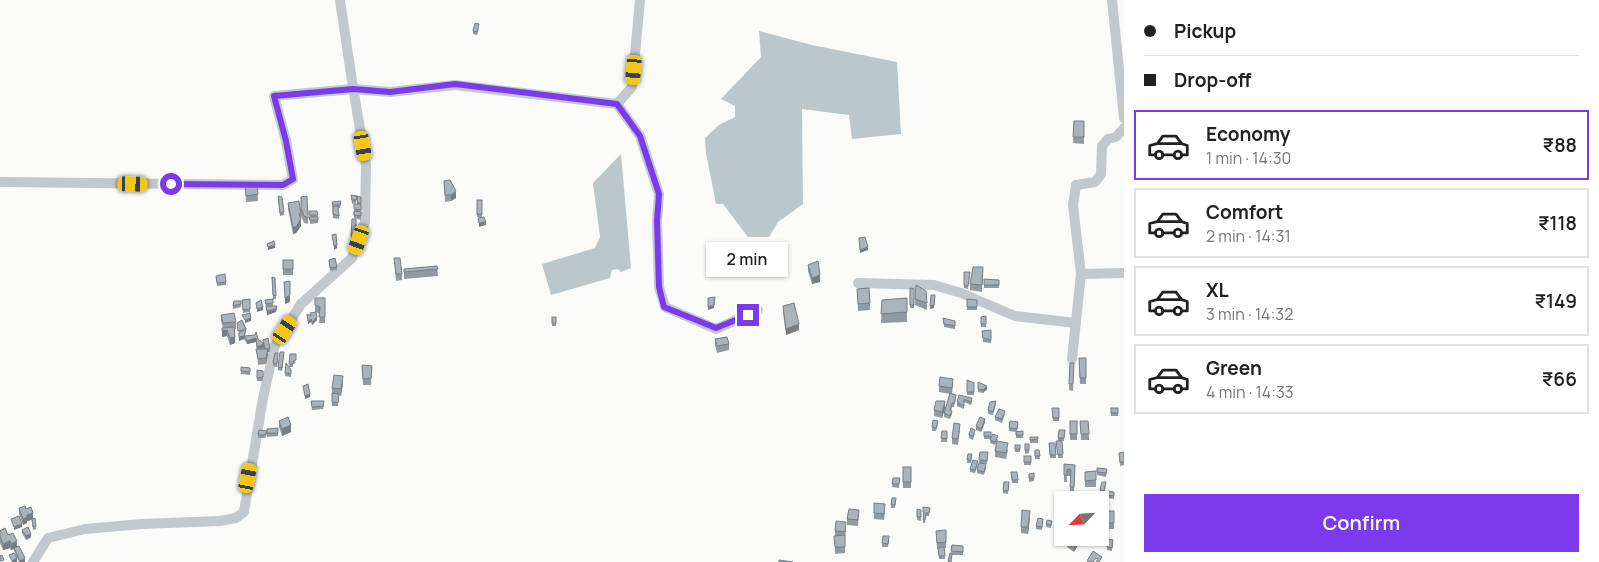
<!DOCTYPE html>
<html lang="en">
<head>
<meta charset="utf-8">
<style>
	body { margin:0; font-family:Manrope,sans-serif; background:#f6f6f6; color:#202124; height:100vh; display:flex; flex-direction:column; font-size:19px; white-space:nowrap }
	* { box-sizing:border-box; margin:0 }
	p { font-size:16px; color:#757577 }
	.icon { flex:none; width:28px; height:28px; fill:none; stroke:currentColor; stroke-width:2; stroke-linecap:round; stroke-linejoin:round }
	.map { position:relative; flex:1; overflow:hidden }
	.panel { display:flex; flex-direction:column; background:#fff; width:475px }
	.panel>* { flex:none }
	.hud { display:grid; align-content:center; height:110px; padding:0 20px; background:#fff }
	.needle { width:32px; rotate:245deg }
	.fabs { position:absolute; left:1054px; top:491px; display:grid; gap:10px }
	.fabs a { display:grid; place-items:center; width:55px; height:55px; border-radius:0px; background:#fff; box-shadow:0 1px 4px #0004; font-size:25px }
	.end { position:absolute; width:22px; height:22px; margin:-11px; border:6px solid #7c3aed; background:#fff; box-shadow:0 0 0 2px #fff }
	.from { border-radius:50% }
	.bubble { position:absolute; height:35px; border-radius:0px; background:#fff; box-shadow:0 1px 4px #0004; font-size:16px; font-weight:600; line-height:35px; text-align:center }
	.car { position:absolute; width:15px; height:30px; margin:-15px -8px; border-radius:6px; box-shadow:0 0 4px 1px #0007; background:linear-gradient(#f5c518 24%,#345 0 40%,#f5c518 0 76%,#345 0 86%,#f5c518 0) }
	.hud b { display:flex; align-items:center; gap:18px; height:48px; font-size:19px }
	.hud b+b { border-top:1px solid #e0e0e0 }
	.hud i { width:12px; height:12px; background:#202124 }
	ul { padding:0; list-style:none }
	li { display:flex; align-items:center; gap:15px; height:70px; margin:0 10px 8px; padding:0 10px; border:2px solid #e0e0e0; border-radius:0px }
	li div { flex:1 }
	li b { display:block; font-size:19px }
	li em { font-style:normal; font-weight:600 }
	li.on { border-color:#7c3aed }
	li>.icon { width:45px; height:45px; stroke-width:1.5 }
	.action { display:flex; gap:10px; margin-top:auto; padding:10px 20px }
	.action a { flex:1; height:58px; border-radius:0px; background:#7c3aed; color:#fff; font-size:20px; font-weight:600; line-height:58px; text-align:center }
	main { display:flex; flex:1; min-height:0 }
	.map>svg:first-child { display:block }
</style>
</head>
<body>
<main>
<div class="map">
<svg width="1124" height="562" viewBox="0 0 1124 562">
	<rect width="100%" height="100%" fill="#fafaf8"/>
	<!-- water -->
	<g fill="#bbc7cb">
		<polygon points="759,31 812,45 897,62 901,134 852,139 849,115 802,109 803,204 778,222 769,237 748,237 723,204 716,204 706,153 705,138 719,125 735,117 735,106 721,99 761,57"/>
		<polygon points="621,154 631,268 621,272 618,269 612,270 610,278 551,295 542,264 595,248 600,237 593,183"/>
	</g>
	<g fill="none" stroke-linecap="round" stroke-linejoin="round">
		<!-- minor -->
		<g stroke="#c3c8cc" stroke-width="10">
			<polyline points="1112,0 1124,118"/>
			<polyline points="617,104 632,87 640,0"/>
			<polyline points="0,182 283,185 293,179 286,141 274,96 353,89 390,92 455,85 617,104 640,136 659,194 657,221 659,287 665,307 716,329 758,310"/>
			<polyline points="1081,274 1124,273"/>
			<polyline points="858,283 934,285 961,293 1015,316 1076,323"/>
			<polyline points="1072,359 1081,274 1073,205 1076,185 1095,182 1101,174 1102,146 1108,139 1116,137 1124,128"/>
			<polyline points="33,562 48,538 85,529 142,524 220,521 236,518 244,512 263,398 275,345 301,304 352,258 365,222 366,165 352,81 340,0"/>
		</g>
	</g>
	<!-- wall -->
	<g fill="#929a9f">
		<polygon points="479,28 477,35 473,34 473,31"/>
		<polygon points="1074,121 1084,121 1084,144 1073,143"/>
		<polygon points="444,181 456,198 451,201 445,202"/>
		<polygon points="245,184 258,194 258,201 246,202"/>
		<polygon points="351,195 361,197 361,220 354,218 354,211 357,204 357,199 356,203 352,204"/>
		<polygon points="278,196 284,212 284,215 280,216"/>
		<polygon points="301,197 308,218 308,224 304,223 301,216 301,226 296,233 293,234 288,209 288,203 301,210"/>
		<rect x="477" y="200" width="5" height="17"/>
		<polygon points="332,202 341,204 340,208 338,208 339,219 333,218"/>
		<polygon points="309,211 317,211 318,223 310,224"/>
		<polygon points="394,258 402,274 402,280 396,281"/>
		<rect x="283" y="260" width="10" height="15"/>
		<polygon points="329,260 337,267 337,270 330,271"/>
		<polygon points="808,265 820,282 812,284 808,271"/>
		<polygon points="437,266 438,276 404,279 404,269"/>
		<polygon points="983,267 982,292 970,290 970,284"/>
		<polygon points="964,272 970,272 968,289 964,288"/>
		<polygon points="216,276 226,282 226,285 217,286"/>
		<polygon points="272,277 275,278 276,299 273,299"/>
		<polygon points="984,279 999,280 999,288 984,288"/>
		<polygon points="916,285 927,303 927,310 915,305"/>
		<polygon points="910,288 914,289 914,308 910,308"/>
		<polygon points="857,289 870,303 870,310 858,311"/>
		<polygon points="315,298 325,298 325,323 319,323 320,314 316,312 317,320 312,325 311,322 308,324 307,314 311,316 315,312"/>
		<polygon points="907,298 907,322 881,323 882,300"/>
		<polygon points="250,299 250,312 243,313 242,300"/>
		<polygon points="273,299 273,306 277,309 276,312 267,315 265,300"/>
		<polygon points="967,299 977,307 977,310 967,310"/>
		<polygon points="241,301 241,307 233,309 233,306"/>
		<polygon points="783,306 799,330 786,335 783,313"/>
		<polygon points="221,315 236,322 236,329 235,329 235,343 230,345 227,336 222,337 222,328 223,328 221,321"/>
		<polygon points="986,316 986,327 981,327 981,317"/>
		<rect x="552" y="317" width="4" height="9"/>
		<polygon points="943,318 955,321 955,329 944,327"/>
		<polygon points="237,323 246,329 245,336 258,339 263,343 263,340 270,349 270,352 268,352 266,364 258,365 256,342 247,344 244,339 239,341 239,334"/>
		<polygon points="991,330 991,343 983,342 982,331"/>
		<polygon points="715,339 729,344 729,350 717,353 715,345"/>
		<polygon points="278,353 277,367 273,366 273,363"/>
		<polygon points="290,354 296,363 293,364 293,367 289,367"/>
		<polygon points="284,355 282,371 278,370 278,367"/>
		<polygon points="1079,358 1086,358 1086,384 1080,384"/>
		<polygon points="286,363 291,370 291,377 285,376"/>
		<polygon points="1070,363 1074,363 1073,391 1069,390"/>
		<polygon points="362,365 372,366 371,385 363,385"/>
		<polygon points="250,368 250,375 241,374 241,371"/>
		<polygon points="257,370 263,371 263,381 257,381"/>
		<polygon points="967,380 974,383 974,395 967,395"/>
		<polygon points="978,382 987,389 983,393 978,392"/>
		<polygon points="343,383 341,396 339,395 338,406 332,406 332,388"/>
		<polygon points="953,385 952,394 956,398 954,407 952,407 951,411 952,414 950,419 944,417 944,413 950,394 939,392 939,386"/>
		<polygon points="959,395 972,402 971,405 964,402 964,409 957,406 957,402"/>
		<polygon points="311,401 324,405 323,409 312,410"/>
		<polygon points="996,404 993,415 988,414 988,410"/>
		<polygon points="945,408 942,418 934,416 934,410"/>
		<polygon points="1052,408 1059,408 1059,421 1053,421"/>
		<rect x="1111" y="408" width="7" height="8"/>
		<polygon points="1005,414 1002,423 995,420 995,417"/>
		<polygon points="279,421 291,432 282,436 279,427"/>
		<polygon points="1010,421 1018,426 1017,431 1023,431 1023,438 1016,438 1016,432 1009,431"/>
		<rect x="1070" y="421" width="7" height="19"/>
		<polygon points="1080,421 1089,434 1089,440 1081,440"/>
		<polygon points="985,422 981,432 976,430 976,426"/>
		<polygon points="938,425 936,431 932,431 932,427"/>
		<polygon points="278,428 278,436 267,437 267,434 265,438 258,438 258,435 267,431"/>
		<polygon points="960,430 958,445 952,444 952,438"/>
		<polygon points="1065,430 1064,441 1062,441 1063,458 1058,458 1056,441 1058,441 1058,438"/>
		<polygon points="942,431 947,431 947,442 941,442"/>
		<polygon points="984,432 991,432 991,438 998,439 997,441 1008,450 1006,459 995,457 995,451 997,441 995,445 990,443 991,439 984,439"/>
		<polygon points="975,433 973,440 969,438 969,435"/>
		<polygon points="1038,437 1038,443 1030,443 1030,440"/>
		<polygon points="1049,443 1055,443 1056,458 1050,458"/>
		<polygon points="1025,444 1029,444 1029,453 1025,454"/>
		<rect x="1015" y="445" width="5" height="7"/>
		<polygon points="1035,450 1039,450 1040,459 1035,459"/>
		<polygon points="980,452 988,452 987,464 983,464 986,468 984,475 977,473 977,470 979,463"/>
		<polygon points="1124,452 1124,465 1120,466 1119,453"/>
		<polygon points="968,454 972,454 971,463 967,463"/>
		<rect x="1024" y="456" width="7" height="9"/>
		<polygon points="978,464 975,473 970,472 970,469"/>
		<polygon points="1064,464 1075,465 1074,493 1070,493 1070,476 1067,476 1067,482 1064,482"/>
		<rect x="903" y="467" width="8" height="21"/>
		<polygon points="1097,468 1107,472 1106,477 1097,475"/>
		<polygon points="1096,471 1096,487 1085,487 1085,472"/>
		<polygon points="1011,472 1017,472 1018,483 1012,483"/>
		<polygon points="1034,473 1034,481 1029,482 1029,474"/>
		<polygon points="893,478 900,478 899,488 892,487"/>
		<polygon points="1004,482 1009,482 1008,494 1003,493"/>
		<polygon points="1106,486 1104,494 1100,493 1100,490"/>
		<polygon points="1098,493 1103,494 1102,502 1103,505 1102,513 1100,513 1100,500 1098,500"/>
		<polygon points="1107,495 1114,495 1114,499 1107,498"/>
		<polygon points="892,498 896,498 895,508 891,508"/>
		<polygon points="1056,503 1062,503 1061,506 1062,509 1059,516 1055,515 1055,512 1057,507 1056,507"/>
		<polygon points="19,508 26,509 33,519 36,526 36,529 33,530 32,520 27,521 27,523 23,525 19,514"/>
		<polygon points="930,508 929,516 926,516 925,523 923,523 923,512"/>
		<polygon points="859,510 858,526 847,525 847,519"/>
		<polygon points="885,510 884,520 874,519 874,513"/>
		<polygon points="921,510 921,521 917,520 917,517"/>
		<polygon points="1106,511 1114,511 1114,529 1108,529 1108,526 1106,526"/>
		<polygon points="1030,517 1028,534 1021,533 1021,527"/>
		<polygon points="1043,522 1042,530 1036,529 1036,526"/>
		<polygon points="1062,523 1062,532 1061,534 1055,531 1055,528"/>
		<polygon points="1046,524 1052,524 1051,528 1046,527"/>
		<polygon points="846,528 845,539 845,553 835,554 835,531"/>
		<polygon points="22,530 31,537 26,540 22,533"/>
		<polygon points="0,531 8,535 17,547 25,562 19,562 14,551 14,549 11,550 10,548 3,550 0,543"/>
		<polygon points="936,531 946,542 946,548 944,548 945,559 939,559 938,549 937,549"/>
		<polygon points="883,536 889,536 888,547 882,547"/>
		<polygon points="1107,539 1113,540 1112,551 1107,550"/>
		<polygon points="1067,544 1078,545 1074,552 1067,547"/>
		<polygon points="952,545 963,546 963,555 952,555 951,562 948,562 950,553 951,554"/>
	</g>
	<!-- shaded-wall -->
	<g fill="#777d82">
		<polygon points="456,191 456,198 451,201 451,195"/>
		<polygon points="301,219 301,226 296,233 293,234 293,227"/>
		<polygon points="486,222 486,225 479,227 479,223"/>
		<polygon points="356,234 356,237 351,240 351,236"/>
		<polygon points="275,245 275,248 268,250 268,247"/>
		<polygon points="337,245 337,248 334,250 334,246"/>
		<polygon points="868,247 868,250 860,253 860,250"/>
		<polygon points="820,275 820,282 812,284 812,278"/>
		<polygon points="290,295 290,302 285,304 285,298"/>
		<polygon points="935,295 934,308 930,309 930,306"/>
		<polygon points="715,297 714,308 708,310 708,307"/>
		<polygon points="263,307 263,310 257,312 257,309"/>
		<polygon points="276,309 276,312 267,315 267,311"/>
		<polygon points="317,317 317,320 312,325 312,322"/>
		<polygon points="251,318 251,321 245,323 245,320"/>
		<polygon points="311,319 311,322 308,324 308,321"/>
		<polygon points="799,324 799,330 786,335 786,329"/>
		<polygon points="246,329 244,339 239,341 239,337"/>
		<polygon points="227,330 227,336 222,337 222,331"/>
		<polygon points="235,337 235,343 230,345 230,338"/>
		<polygon points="256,338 256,342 247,344 247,341"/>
		<polygon points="264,344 264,347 257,351 257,347"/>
		<polygon points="268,349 268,355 266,364 266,358"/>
		<polygon points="343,376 343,383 341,396 341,389"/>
		<polygon points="987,386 987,389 983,393 983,390"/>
		<polygon points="310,394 310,397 305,399 305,396"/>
		<polygon points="945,401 945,408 942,418 942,412"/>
		<polygon points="985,419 985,422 981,432 981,429"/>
		<polygon points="291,425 291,432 282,436 282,429"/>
		<polygon points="1062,506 1062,509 1059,516 1059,513"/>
		<polygon points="1030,511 1030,517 1028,534 1028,527"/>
		<polygon points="33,513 33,519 27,521 27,523 23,525 23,519 27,515"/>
		<polygon points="22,524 22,527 14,530 14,527"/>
		<polygon points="31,534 31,537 26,540 26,536"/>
		<polygon points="10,541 10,548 3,550 3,544"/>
		<polygon points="17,541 17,548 11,550 11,544"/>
		<polygon points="1078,541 1078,545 1074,552 1074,548"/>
		<polygon points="17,558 17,562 12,562 12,561"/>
		<polygon points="25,558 25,562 20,562 20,561"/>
	</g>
	<!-- building -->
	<g fill="#aab3b9" stroke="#777d82">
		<polygon points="475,23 479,24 477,32 473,31"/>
		<polygon points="1074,121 1084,121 1084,137 1073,137"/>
		<polygon points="450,180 456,191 451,195 445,195 444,181"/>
		<polygon points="257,183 258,194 246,196 245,184"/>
		<polygon points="351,195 357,196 356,200 352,200"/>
		<polygon points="278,196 282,197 284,212 280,213"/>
		<polygon points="307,196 308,218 304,216 301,208 301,197"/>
		<polygon points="357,196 361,197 361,203 358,203"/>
		<rect x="477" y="200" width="5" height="14"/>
		<polygon points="299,201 301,213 299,214 301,219 296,227 293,227 288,203"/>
		<polygon points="341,201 340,205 333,205 332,202"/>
		<polygon points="354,204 361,204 361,210 354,209"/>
		<polygon points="333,206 338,206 339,216 333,214"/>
		<polygon points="309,211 317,211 318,215 309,215"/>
		<polygon points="354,211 361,212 361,216 354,215"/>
		<polygon points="309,217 318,217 318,220 310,220"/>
		<polygon points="484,217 486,222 479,223 478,218"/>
		<polygon points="352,219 356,219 356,234 351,236"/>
		<polygon points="336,234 337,245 334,246 332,235"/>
		<polygon points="865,237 868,247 860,250 859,238"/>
		<polygon points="274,241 275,245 268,247 267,244"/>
		<polygon points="335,258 337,267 330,268 329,260"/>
		<polygon points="394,258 400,258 402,274 396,274"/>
		<rect x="283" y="260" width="10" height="9"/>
		<polygon points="818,261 820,275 812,278 808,265"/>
		<polygon points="437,266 438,269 404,272 404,269"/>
		<polygon points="973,267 983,267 982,285 970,284"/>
		<polygon points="964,272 970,272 968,286 964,285"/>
		<polygon points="225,274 226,282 217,283 216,276"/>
		<polygon points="272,277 275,278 276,296 273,295"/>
		<polygon points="984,279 999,280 999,285 984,285"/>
		<polygon points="290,281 290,295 285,298 284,282"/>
		<polygon points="916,285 926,291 927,303 915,299"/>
		<polygon points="869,288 870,303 858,304 857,289"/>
		<polygon points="910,288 914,289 914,305 910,305"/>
		<polygon points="931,295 935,295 934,305 930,306"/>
		<polygon points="715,297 714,305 708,307 708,298"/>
		<polygon points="315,298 325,298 325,317 319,317 320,307 315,305"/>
		<polygon points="907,298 907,312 881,314 882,300"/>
		<polygon points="250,299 250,309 243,310 242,300"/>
		<polygon points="273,299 273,303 266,304 265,300"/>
		<polygon points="967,299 977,300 977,307 967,307"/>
		<polygon points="261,300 263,307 257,309 256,303"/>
		<polygon points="234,301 241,301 241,304 233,306"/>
		<polygon points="794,303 799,324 786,329 783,306"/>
		<polygon points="266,306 277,306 276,309 267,311"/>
		<polygon points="316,312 317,317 312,322 311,319 308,321 307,314 311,316 310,313"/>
		<polygon points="234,313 236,322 223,323 221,315"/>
		<polygon points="250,313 251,318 245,320 242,315"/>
		<polygon points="986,316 986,324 981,324 981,317"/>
		<rect x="552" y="317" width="4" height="6"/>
		<polygon points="943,318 955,321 955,326 944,324"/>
		<polygon points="242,320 246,329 238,331 237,323"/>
		<polygon points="234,327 235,337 230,338 227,330 222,331 222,328"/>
		<polygon points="246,329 244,336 239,337 239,333"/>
		<polygon points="991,330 991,340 983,338 982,331"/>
		<polygon points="256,332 258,339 264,344 257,347 256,338 247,341 244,336 255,335"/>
		<polygon points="727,337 729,344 717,346 715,339"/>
		<polygon points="268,338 270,349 265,349 263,340"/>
		<polygon points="256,349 268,349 266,358 258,359"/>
		<polygon points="280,352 284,352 282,368 278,367"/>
		<polygon points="275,353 278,353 277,364 273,363"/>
		<polygon points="290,354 296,354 296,360 293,361 293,364 289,364"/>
		<polygon points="1079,358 1086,358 1086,378 1080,378"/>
		<polygon points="286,363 291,370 291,374 285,373"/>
		<polygon points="1070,363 1074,363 1073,384 1069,384"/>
		<polygon points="362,365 372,366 371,378 363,379"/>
		<polygon points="241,367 250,368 250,372 241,371"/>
		<polygon points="257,370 263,371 263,377 257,378"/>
		<polygon points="334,375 343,376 341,389 332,388"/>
		<polygon points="940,377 953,379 952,388 939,386"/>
		<polygon points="967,380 974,383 974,392 967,392"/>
		<polygon points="978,382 987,386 983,390 978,389"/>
		<polygon points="308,384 310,394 305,396 303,386"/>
		<polygon points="332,393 339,394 338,403 332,402"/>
		<polygon points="950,393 956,395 954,404 952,403 950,410 952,411 950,416 944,413"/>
		<polygon points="959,395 972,398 971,402 964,399 964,406 957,402"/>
		<polygon points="311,401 324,401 323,406 312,407"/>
		<polygon points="936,401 945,401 942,412 934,410"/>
		<polygon points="996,401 993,412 988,410 990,402"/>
		<polygon points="1052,408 1059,408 1059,418 1053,418"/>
		<rect x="1111" y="408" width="7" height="5"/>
		<polygon points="999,409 1005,411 1002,419 995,417"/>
		<polygon points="288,417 291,425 282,429 279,421"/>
		<polygon points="980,417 985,419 981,429 976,426"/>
		<polygon points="933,420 938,421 936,428 932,427"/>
		<polygon points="1010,421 1018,422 1017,429 1009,428"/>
		<rect x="1070" y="421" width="7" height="13"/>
		<polygon points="1080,421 1088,421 1089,434 1081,434"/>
		<polygon points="954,423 960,424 958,439 952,438"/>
		<polygon points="278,428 278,433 267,433 267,431 265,435 258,435 259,430 267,431 267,429"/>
		<polygon points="971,428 975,430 973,436 969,435"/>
		<polygon points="1059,430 1065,430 1064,438 1058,438"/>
		<polygon points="942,431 947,431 947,439 941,438"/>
		<polygon points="1023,431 1023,435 1016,435 1016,432"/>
		<rect x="984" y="432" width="7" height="4"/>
		<polygon points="993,434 998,436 995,442 990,440"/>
		<polygon points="1030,437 1038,437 1038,439 1030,440"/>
		<polygon points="997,441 1008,443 1006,453 995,451"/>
		<polygon points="1056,441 1062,441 1063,454 1058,455"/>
		<polygon points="1049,443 1055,443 1056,455 1050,455"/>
		<rect x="1025" y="444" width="4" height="6"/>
		<rect x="1015" y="445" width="5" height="4"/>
		<polygon points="1035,450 1039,450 1040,456 1035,456"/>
		<polygon points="980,452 988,452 987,461 979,460"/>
		<polygon points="1124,452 1124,462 1120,462 1119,453"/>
		<polygon points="968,454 972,454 971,460 967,460"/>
		<rect x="1024" y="456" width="7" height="6"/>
		<polygon points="973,460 978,461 975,470 970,469"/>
		<polygon points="979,463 986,464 984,472 977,470"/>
		<polygon points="1064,464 1075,465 1074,487 1070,487 1071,470 1067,469 1067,475 1064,475"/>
		<rect x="903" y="467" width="8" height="15"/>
		<polygon points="1097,468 1107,469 1106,473 1097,472"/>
		<polygon points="1096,471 1096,480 1085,481 1085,472"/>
		<polygon points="1011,472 1017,472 1018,480 1012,480"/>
		<polygon points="1034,473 1034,478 1029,478 1029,474"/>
		<polygon points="893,478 900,478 899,484 892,484"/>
		<polygon points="1004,482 1009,482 1008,491 1003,490"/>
		<polygon points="1102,482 1106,482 1104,491 1100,490"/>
		<polygon points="1108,491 1114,492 1114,496 1107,495"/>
		<polygon points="1098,493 1103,494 1102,500 1098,499"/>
		<polygon points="892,498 896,498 895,505 891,505"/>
		<polygon points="1057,498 1062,500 1061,505 1056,503"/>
		<polygon points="1100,501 1103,502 1102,510 1100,509"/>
		<polygon points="874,503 885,504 884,514 874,513"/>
		<polygon points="1057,505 1062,506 1059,513 1055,512"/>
		<polygon points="25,506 26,509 31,507 33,513 27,515 27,517 23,519 19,508"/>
		<polygon points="923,507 930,508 929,513 926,513 925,520 923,520 924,512 923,512"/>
		<polygon points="849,509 859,510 858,520 847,519"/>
		<polygon points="917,509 921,510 921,517 917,517"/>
		<polygon points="1022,510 1030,511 1028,527 1021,527"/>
		<polygon points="1062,510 1062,518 1060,517"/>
		<polygon points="1106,511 1114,511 1114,523 1108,523 1108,519 1106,520"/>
		<polygon points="19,516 22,524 14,527 11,519"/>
		<polygon points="35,518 36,526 33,527 32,519"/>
		<polygon points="1038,518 1043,519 1042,527 1036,526"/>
		<polygon points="1047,520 1052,521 1051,525 1046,524"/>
		<polygon points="836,521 846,522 845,532 835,531"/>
		<polygon points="1059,521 1062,523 1062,529 1061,531 1055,528"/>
		<polygon points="28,527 31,534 26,536 22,530"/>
		<polygon points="5,528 8,535 13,533 17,541 11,544 10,541 3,544 0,536 0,531"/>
		<polygon points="946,530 946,542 937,543 936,531"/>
		<polygon points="845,535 845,547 835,547 834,536"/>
		<polygon points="883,536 889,536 888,544 882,543"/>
		<polygon points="1070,538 1078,541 1074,548 1067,544"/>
		<polygon points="1107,539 1113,540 1112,548 1107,547"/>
		<polygon points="952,545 963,546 963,552 951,551"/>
		<polygon points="19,546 25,558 20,561 14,548"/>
		<polygon points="944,547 945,556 939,556 938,548"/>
		<polygon points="1093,551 1102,557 1099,562 1096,562 1098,559 1096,558 1093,562 1094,562 1087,561"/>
		<polygon points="14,553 17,558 12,561 9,555"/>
		<polygon points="950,553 952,554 951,562 948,561"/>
		<polygon points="2,555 4,560 0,561 0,556"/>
		<polygon points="779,560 793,562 779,562"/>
	</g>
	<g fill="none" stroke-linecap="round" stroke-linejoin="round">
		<!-- route -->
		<polyline stroke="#7c3aed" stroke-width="6" points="171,184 283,185 293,179 286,141 274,96 353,89 390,92 455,84 617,104 640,136 659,194 657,221 659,287 664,307 716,328 748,315"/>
	</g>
</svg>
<div class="fabs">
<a><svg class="needle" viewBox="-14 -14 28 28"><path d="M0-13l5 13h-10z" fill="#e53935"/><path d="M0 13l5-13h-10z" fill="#757577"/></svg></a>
</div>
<i class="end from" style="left:171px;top:184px"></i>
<i class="end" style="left:748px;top:315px"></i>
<div class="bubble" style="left:706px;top:242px;width:82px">2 min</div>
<i class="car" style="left:634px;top:70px;rotate:185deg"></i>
<i class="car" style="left:363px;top:146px;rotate:170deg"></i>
<i class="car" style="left:133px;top:184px;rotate:91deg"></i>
<i class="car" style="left:359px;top:240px;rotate:199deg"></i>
<i class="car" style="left:285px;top:330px;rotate:33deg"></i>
<i class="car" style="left:248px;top:478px;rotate:11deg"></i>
</div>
<section class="panel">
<div class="hud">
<b><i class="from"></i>Pickup</b>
<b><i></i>Drop-off</b>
</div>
<ul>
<li class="on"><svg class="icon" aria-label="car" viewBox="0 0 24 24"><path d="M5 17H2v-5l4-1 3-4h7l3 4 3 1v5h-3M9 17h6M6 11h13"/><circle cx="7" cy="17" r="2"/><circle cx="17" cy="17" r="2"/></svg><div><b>Economy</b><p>1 min · 14:30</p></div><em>₹88</em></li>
<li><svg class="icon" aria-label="car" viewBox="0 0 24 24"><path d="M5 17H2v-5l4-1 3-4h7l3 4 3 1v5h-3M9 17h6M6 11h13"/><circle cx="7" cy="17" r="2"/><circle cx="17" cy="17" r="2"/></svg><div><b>Comfort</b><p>2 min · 14:31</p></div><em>₹118</em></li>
<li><svg class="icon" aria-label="car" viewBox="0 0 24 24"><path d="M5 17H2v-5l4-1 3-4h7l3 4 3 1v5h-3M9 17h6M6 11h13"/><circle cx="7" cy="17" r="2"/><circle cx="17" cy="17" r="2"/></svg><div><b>XL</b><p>3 min · 14:32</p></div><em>₹149</em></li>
<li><svg class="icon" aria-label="car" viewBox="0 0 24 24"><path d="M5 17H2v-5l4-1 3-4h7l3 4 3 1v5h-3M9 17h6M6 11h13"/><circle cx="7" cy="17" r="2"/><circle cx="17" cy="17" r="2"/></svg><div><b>Green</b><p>4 min · 14:33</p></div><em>₹66</em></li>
</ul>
<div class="action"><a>Confirm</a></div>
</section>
</main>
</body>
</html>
